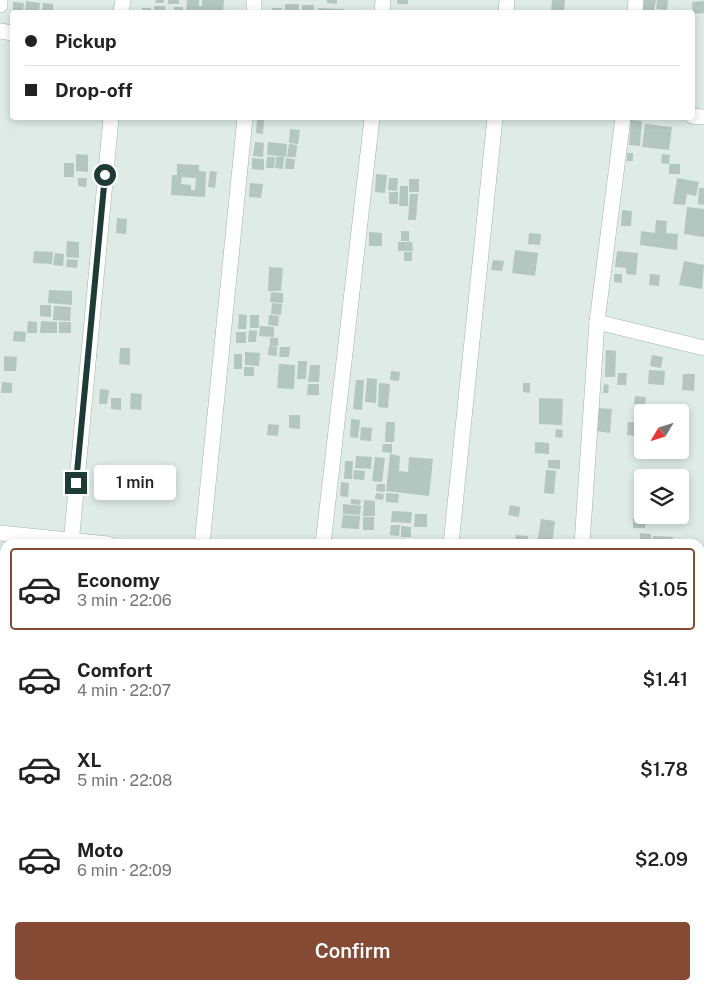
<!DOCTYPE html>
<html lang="en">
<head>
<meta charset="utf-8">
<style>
	body { margin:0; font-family:"Public Sans",sans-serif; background:#f2f2f2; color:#222; height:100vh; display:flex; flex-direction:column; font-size:19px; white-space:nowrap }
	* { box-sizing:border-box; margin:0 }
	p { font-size:16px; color:#767676 }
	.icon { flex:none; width:28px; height:28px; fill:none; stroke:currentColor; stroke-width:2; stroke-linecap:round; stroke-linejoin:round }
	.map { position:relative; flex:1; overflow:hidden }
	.sheet { position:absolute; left:0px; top:539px; width:705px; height:451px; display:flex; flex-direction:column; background:#fff; border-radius:15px 15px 0 0; box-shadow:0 2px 8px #0003 }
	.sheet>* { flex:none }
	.top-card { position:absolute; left:10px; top:10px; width:685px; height:110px; border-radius:5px; box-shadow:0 2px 8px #0003; display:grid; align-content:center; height:110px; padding:0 15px; background:#fff }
	.needle { width:32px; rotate:232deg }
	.controls { position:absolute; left:634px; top:404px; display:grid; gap:10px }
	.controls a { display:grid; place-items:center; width:55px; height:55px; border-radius:5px; background:#fff; box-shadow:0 2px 8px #0003; font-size:25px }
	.end { position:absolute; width:22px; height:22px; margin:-11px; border:6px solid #1e3c35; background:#fff; box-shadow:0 0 0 2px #fff }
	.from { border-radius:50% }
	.bubble { position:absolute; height:35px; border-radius:5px; background:#fff; box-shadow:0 2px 8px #0003; font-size:16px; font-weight:600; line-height:35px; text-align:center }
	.top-card b { display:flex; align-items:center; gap:18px; height:48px; font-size:19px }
	.top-card b+b { border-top:1px solid #e0e0e0 }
	.top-card i { width:12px; height:12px; background:#222 }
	ul { padding:9px 0 0; list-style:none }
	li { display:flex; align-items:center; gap:15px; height:82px; margin:0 10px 8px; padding:0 5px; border:2px solid transparent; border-radius:5px }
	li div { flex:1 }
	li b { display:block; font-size:19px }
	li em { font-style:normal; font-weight:600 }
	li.on { border-color:#854a33 }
	li>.icon { width:45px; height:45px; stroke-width:1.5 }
	.action { display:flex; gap:10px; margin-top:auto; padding:10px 15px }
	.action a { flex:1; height:58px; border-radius:5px; background:#854a33; color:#fff; font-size:20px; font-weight:600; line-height:58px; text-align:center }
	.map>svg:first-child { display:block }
</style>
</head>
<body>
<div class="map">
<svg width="704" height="989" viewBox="0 0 704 989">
	<rect width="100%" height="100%" fill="#deebe6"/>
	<!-- building -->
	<g fill="#b3c6bf" fill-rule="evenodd">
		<polygon points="156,0 164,0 164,3 155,3"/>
		<rect x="168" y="0" width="11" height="4"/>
		<polygon points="187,0 199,0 199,6 202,6 202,0 224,0 223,12 186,12"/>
		<polygon points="327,0 337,0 337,4 327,3"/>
		<rect x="397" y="0" width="11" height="4"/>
		<polygon points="552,0 565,0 564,12 551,12"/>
		<polygon points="642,0 656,0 654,12 641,12"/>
		<polygon points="657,0 668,0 667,10 656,9"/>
		<polygon points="26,1 40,3 39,12 25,12"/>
		<polygon points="704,1 704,13 693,14 692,2"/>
		<polygon points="13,2 24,3 23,11 13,11"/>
		<polygon points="43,3 53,4 53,12 42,12"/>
		<rect x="285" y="4" width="14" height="8"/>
		<polygon points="302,5 314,5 313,12 302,12"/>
		<rect x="154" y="6" width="11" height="6"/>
		<rect x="174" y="7" width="9" height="5"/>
		<rect x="142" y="8" width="9" height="4"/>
		<polygon points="272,8 282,8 281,12 271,12"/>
		<polygon points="318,8 344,9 344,12 318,12"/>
		<polygon points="257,120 264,120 263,134 256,133"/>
		<polygon points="631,120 642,121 640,146 629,145"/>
		<polygon points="645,124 672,127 669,150 642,147"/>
		<polygon points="290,129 300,130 298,144 289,143"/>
		<polygon points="255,142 264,143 263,157 253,156"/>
		<polygon points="268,142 287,144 286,157 267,155"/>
		<polygon points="289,144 297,145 296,157 287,157"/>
		<rect x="627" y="153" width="6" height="8"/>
		<polygon points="76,154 88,155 88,172 76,171"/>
		<polygon points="662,154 670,155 669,164 661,163"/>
		<polygon points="267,157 275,157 274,168 266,168"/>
		<polygon points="276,157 284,157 283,169 275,168"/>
		<polygon points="252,158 264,159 264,170 252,169"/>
		<polygon points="286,158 295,159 294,169 285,169"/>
		<rect x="64" y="163" width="10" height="14"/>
		<path d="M177,164L199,165V171L206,172L205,197L171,195L172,175H177ZM182,177L196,178L195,190H191V185L181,184Z"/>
		<rect x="669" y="164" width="11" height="10"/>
		<polygon points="210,171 217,172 215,188 208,187"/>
		<polygon points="376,174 387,175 385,193 375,192"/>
		<polygon points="78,178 87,178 86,187 78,186"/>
		<polygon points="389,178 398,178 397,191 388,190"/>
		<polygon points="677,178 699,182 696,196 687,194 685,205 673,204"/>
		<rect x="409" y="179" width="10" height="13"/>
		<polygon points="250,183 263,184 261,198 249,197"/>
		<polygon points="400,186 408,186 408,206 399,206"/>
		<polygon points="699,188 704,188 704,205 698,204"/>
		<rect x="389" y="192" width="9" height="12"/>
		<polygon points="410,194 418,194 416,220 408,220"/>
		<polygon points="687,207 704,209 704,237 684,234"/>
		<polygon points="622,210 632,211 631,226 621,226"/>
		<polygon points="117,218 127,219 126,234 116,233"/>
		<polygon points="656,220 667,221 666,233 678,234 677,250 640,245 641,231 655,233"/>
		<rect x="401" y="231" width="8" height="10"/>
		<polygon points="369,232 382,233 382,246 369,246"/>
		<polygon points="529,233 541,234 540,245 528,244"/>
		<polygon points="67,241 79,242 79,258 66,257"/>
		<polygon points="398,242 412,242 413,251 398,251"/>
		<polygon points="515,250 538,253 535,276 512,273"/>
		<polygon points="34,251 53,252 52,264 33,263"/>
		<polygon points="617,251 638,253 636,275 626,274 626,268 615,267"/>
		<rect x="404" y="252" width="8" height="9"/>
		<polygon points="55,253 64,254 63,266 53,265"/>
		<polygon points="67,259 78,260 77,268 66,267"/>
		<polygon points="493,260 504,261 502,271 491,270"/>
		<polygon points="684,261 704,265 702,289 679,285"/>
		<polygon points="269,267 283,268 281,291 268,291"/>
		<polygon points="614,274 622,274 622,283 614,282"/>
		<polygon points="650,274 660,275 659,286 649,285"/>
		<polygon points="49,290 72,291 72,305 48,303"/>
		<polygon points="271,292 283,293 283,303 270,302"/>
		<polygon points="272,303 282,304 281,315 271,314"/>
		<polygon points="40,305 51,305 51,317 40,316"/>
		<polygon points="54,306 71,307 70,321 53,320"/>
		<polygon points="239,314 247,315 246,329 238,329"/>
		<rect x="250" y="315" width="9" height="13"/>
		<polygon points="269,315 279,316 278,326 268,325"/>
		<polygon points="28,321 37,322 37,333 27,333"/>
		<polygon points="41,321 57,322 57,333 40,333"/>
		<rect x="59" y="322" width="12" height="11"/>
		<polygon points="260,326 274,327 274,337 259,336"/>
		<polygon points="249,330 257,331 256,342 248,342"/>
		<polygon points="14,331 26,332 25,342 13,341"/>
		<rect x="236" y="332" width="10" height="11"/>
		<rect x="270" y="338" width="8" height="8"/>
		<polygon points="269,346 277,347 277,356 268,355"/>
		<polygon points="280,347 290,347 289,357 279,357"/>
		<polygon points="120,348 130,348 130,365 119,364"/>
		<polygon points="606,350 616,351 615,377 605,377"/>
		<polygon points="245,352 260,353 259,366 245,365"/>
		<rect x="234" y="354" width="8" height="15"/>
		<polygon points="652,355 663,357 661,368 650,366"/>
		<polygon points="4,356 17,357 16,371 4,371"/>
		<polygon points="298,361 307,361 306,379 297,379"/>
		<polygon points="279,364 295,365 294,389 277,388"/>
		<polygon points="310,365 320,365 319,382 308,382"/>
		<rect x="244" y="367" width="10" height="9"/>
		<polygon points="649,370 665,371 664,385 648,384"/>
		<polygon points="391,371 400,372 399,381 390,380"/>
		<polygon points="618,373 627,373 626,385 617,385"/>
		<polygon points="683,374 695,374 694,391 682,390"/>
		<polygon points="367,378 377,379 376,403 365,402"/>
		<polygon points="356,380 364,380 362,410 353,409"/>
		<polygon points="2,382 12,383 12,393 1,393"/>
		<polygon points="379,383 390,384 388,408 378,407"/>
		<polygon points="523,383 530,383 530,393 523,392"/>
		<polygon points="308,384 319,384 319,395 307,395"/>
		<polygon points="604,384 609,385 608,393 603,393"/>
		<polygon points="100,389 109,390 107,404 99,404"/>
		<polygon points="131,393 142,394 141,410 130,409"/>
		<polygon points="635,396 646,397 645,405 634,404"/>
		<polygon points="111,398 121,398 121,410 111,409"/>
		<polygon points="539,398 563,399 562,425 539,424"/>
		<polygon points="646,406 664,408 664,412 645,412"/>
		<polygon points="599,408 612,409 610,433 596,431"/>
		<polygon points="666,408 688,410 686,428 680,427 680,412 666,412"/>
		<polygon points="289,415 300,415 300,429 289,428"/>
		<polygon points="351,419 360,420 358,438 350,437"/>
		<polygon points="386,422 395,422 394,442 385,442"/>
		<polygon points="628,422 640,423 639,436 627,435"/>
		<polygon points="268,424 279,425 278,436 267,435"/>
		<polygon points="361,427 372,428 371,441 360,440"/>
		<polygon points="556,429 563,430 562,438 555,437"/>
		<polygon points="535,442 549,443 549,454 535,453"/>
		<polygon points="383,444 392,444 392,453 382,452"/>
		<polygon points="390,454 400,456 399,471 408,472 409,457 433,459 429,496 386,491"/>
		<polygon points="356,456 372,457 371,469 355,468"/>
		<polygon points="375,457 385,458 382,482 372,481"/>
		<polygon points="548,460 560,460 560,469 548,468"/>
		<polygon points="345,461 353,461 352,479 344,479"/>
		<polygon points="354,470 365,471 364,480 353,479"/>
		<polygon points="546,470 556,471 554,494 544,493"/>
		<polygon points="341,482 349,483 348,497 340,496"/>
		<polygon points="377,484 385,484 385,492 376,491"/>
		<polygon points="376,493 384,494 383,500 375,499"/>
		<polygon points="386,493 399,494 398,503 386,502"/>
		<polygon points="351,499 361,500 360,505 351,504"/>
		<polygon points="364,500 375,501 375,516 363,516"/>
		<polygon points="343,504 361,506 360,515 343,514"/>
		<polygon points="510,505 520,507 519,517 508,515"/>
		<polygon points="392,511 412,512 411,523 391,522"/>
		<polygon points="415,514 427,514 427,527 414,527"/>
		<polygon points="343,515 360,516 359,529 341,528"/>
		<rect x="363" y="517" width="11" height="13"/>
		<polygon points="633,518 645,519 645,528 633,528"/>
		<polygon points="541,519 555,521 552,544 537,544"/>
		<polygon points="391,525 400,525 399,536 390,535"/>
		<polygon points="401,526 411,527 411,537 401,537"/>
		<polygon points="640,533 651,534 651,544 640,544"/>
		<polygon points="516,535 528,536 527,544 515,544"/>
		<polygon points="653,536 673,537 672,544 652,544"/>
		<rect x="1" y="580" width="4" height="10"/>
		<polygon points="0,611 5,612 5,621 0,621"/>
		<rect x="74" y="985" width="18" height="4"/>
		<polygon points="316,986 326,987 326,989 316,989"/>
	</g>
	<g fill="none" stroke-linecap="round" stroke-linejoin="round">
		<defs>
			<g id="street">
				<polyline points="0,5 0,0"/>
				<polyline points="121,12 123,0"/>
				<polyline points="254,12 254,0"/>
				<polyline points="382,12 383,0"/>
				<polyline points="506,12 507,0"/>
				<polyline points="635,12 636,0"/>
				<polyline points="0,31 12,33"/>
				<polyline points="692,116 704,117"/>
				<polyline points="597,322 704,348"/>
				<polyline points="0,533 108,544"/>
				<polyline points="71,544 111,118"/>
				<polyline points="202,544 245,118"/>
				<polyline points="323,544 372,118"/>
				<polyline points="451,544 495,118"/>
				<polyline points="582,544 597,322 623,118"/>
				<polyline points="700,596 704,554"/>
				<polyline points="0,773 5,773"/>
				<polyline points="700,818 704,819"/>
				<polyline points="24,989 25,985"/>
				<polyline points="159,989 159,985"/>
				<polyline points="281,989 281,985"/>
				<polyline points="402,989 402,985"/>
				<polyline points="530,989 530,985"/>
				<polyline points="659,989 659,985"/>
			</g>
		</defs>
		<!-- street casing -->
		<use href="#street" stroke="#a1b3ad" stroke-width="16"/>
		<!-- street -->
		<use href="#street" stroke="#fff" stroke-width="15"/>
	</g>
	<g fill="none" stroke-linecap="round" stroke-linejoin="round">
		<!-- route -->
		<polyline stroke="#1e3c35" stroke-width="6" points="76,483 105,175"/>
	</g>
</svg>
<div class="controls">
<a><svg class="needle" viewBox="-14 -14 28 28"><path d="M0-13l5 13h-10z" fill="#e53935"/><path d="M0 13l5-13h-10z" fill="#767676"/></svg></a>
<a><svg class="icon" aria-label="layers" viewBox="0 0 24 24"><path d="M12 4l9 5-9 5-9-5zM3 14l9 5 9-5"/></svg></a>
</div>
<i class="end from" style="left:105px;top:175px"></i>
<i class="end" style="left:76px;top:483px"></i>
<div class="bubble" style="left:94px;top:465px;width:82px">1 min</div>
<div class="top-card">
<b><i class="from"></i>Pickup</b>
<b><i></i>Drop-off</b>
</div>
<section class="sheet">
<ul>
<li class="on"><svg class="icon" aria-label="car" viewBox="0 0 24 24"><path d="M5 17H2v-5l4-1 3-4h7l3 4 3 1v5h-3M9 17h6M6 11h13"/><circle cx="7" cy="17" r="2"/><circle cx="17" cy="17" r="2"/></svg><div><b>Economy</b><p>3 min · 22:06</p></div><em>$1.05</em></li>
<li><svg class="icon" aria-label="car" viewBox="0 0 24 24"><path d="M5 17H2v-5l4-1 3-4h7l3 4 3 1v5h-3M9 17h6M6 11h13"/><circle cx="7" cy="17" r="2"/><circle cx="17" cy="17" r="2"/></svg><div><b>Comfort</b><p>4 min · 22:07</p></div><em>$1.41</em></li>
<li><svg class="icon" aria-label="car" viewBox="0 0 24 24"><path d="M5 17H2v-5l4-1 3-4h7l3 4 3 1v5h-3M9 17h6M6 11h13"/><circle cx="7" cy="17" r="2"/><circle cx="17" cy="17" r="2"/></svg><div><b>XL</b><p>5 min · 22:08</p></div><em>$1.78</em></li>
<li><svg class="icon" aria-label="car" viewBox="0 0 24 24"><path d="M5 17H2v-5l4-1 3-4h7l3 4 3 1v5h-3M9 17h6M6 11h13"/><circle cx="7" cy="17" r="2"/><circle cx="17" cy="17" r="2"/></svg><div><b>Moto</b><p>6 min · 22:09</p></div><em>$2.09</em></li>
</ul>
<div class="action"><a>Confirm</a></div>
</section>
</div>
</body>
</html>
